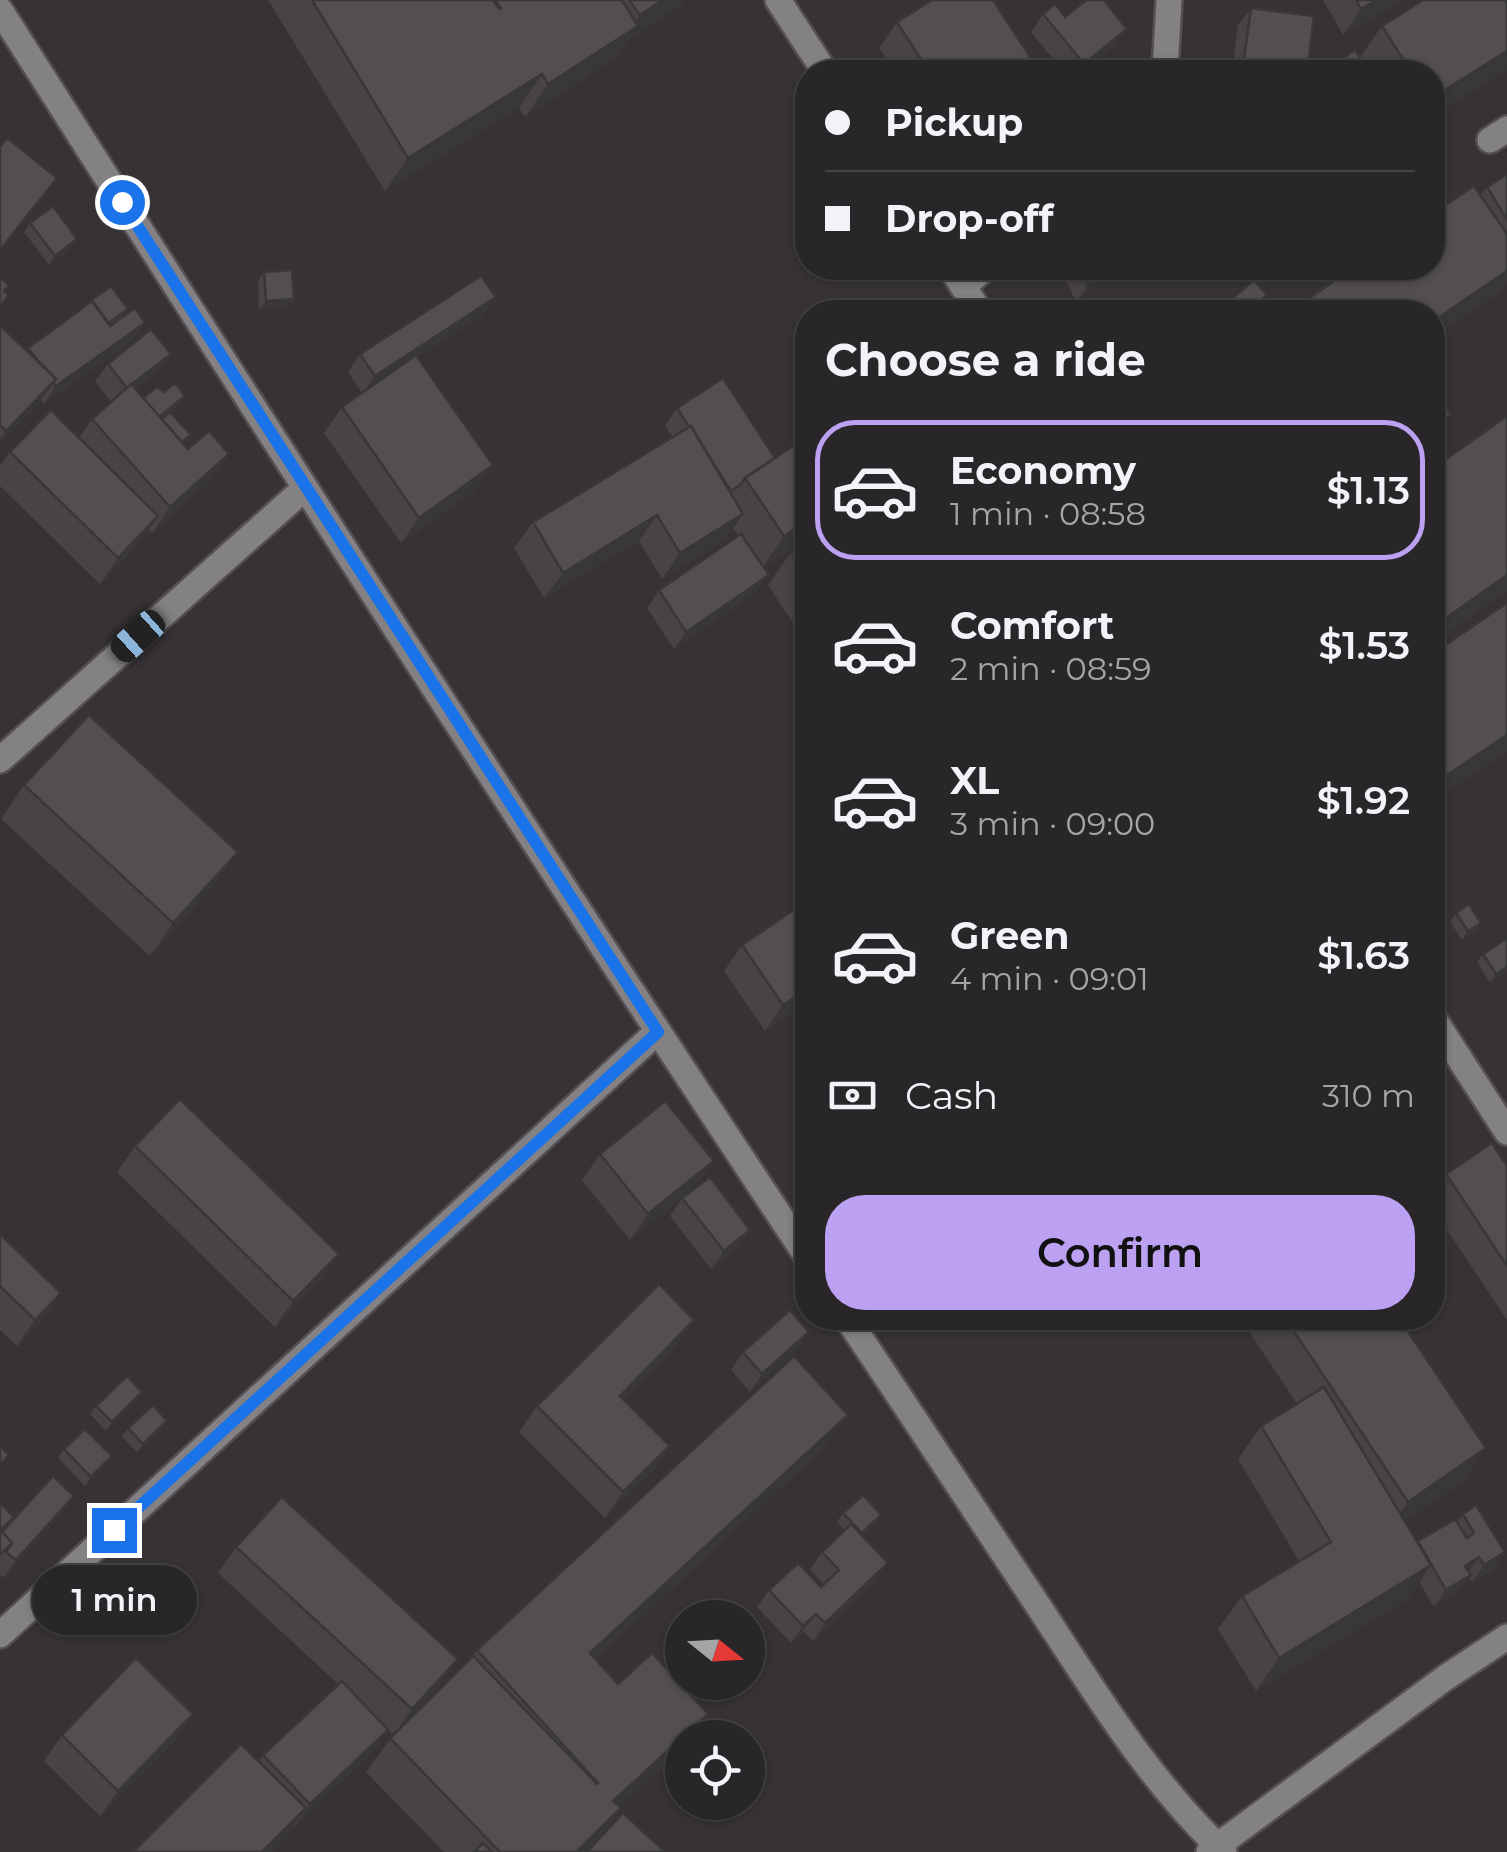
<!DOCTYPE html>
<html lang="en">
<head>
<meta charset="utf-8">
<style>
	body { margin:0; font-family:Montserrat,sans-serif; background:#302e30; color:#f1f3f6; height:100vh; display:flex; flex-direction:column; font-size:38px; white-space:nowrap }
	* { box-sizing:border-box; margin:0 }
	p { font-size:32px; color:#a5a5a8 }
	.icon { flex:none; width:55px; height:55px; fill:none; stroke:currentColor; stroke-width:2; stroke-linecap:round; stroke-linejoin:round }
	.map { position:relative; flex:1; overflow:hidden }
	.details { position:absolute; left:795px; top:300px; width:650px; height:1030px; display:flex; flex-direction:column; background:#282628; border-radius:40px; box-shadow:0 2px 8px #0004,0 0 0 2px #444345 }
	.details>* { flex:none }
	.hud { position:absolute; left:795px; top:60px; width:650px; height:220px; border-radius:40px; box-shadow:0 2px 8px #0004,0 0 0 2px #444345; display:grid; align-content:center; height:220px; padding:0 30px; background:#282628 }
	.needle { width:65px; rotate:108deg }
	.controls { position:absolute; left:665px; top:1600px; display:grid; gap:20px }
	.controls a { display:grid; place-items:center; width:100px; height:100px; border-radius:50%; background:#282628; box-shadow:0 2px 8px #0004,0 0 0 2px #444345; font-size:50px }
	.end { position:absolute; width:45px; height:45px; margin:-22px; border:12px solid #1a73e8; background:#fff; box-shadow:0 0 0 5px #fff }
	.from { border-radius:50% }
	.bubble { position:absolute; height:70px; border-radius:35px; background:#282628; box-shadow:0 2px 8px #0004,0 0 0 2px #444345; font-size:32px; font-weight:600; line-height:70px; text-align:center }
	.car { position:absolute; width:30px; height:60px; margin:-30px -15px; border-radius:12px; box-shadow:0 0 8px 2px #0007; background:linear-gradient(#222 24%,#8ab4d8 0 40%,#222 0 76%,#8ab4d8 0 86%,#222 0) }
	.hud b { display:flex; align-items:center; gap:35px; height:95px; font-size:38px }
	.hud b+b { border-top:2px solid #444345 }
	.hud i { width:25px; height:25px; background:#f1f3f6 }
	ul { padding:0; list-style:none }
	li { display:flex; align-items:center; gap:30px; height:140px; margin:0 20px 15px; padding:0 10px; border:5px solid transparent; border-radius:40px }
	li div { flex:1 }
	li b { display:block; font-size:38px }
	li em { font-style:normal; font-weight:600 }
	li.current { border-color:#bca0f2 }
	li>.icon { width:90px; height:90px; stroke-width:1.5 }
	h2 { padding:0 30px; font-size:45px; line-height:120px }
	.pay { display:flex; align-items:center; gap:25px; height:110px; padding:0 30px; font-size:38px }
	.pay p { margin-inline-start:auto }
	.primary-button { display:flex; gap:20px; margin-top:auto; padding:20px 30px }
	.primary-button a { flex:1; height:115px; border-radius:40px; background:#bca0f2; color:#111; font-size:40px; font-weight:600; line-height:115px; text-align:center }
	.map>svg:first-child { display:block }
</style>
</head>
<body>
<div class="map">
<svg width="1507" height="1852" viewBox="0 0 1507 1852">
	<rect width="100%" height="100%" fill="#363235"/>
	<g fill="none" stroke-linecap="round" stroke-linejoin="round">
		<defs>
			<g id="minor">
				<polyline points="778,0 825,72"/>
				<path d="M0,10C266,428 533,845 808,1258"/>
				<polyline points="1165,72 1169,0"/>
				<polyline points="1490,140 1507,129"/>
				<polyline points="951,268 980,312"/>
				<polyline points="963,287 985,268"/>
				<polyline points="0,760 305,488"/>
				<polyline points="1432,1016 1507,1132"/>
				<path d="M847,1318C912,1415 976,1512 1041,1610C1096,1694 1150,1782 1224,1852"/>
				<polyline points="0,1635 657,1032"/>
				<polyline points="1209,1852 1445,1678 1507,1637"/>
			</g>
		</defs>
		<!-- minor casing -->
		<use href="#minor" stroke="#534f52" stroke-width="30"/>
		<!-- minor -->
		<use href="#minor" stroke="#838183" stroke-width="25"/>
	</g>
	<!-- wall -->
	<g fill="#474346">
		<polygon points="268,0 684,0 679,7 627,41 615,59 525,117 519,108 385,191"/>
		<polygon points="1323,0 1405,0 1343,35"/>
		<polygon points="1507,0 1507,70 1432,116 1432,72 1323,72 1360,57 1382,26"/>
		<polygon points="1251,8 1304,72 1208,72 1232,72 1238,25"/>
		<polygon points="1043,14 1065,17 1114,46 1082,72 1064,72 1031,32"/>
		<polygon points="897,22 1040,72 895,72 879,48"/>
		<polygon points="1507,174 1507,283 1501,292 1481,195 1487,187"/>
		<polygon points="30,223 71,248 49,265 24,232"/>
		<polygon points="1060,268 1114,268 1076,302"/>
		<polygon points="264,272 294,299 288,308 259,310 258,281"/>
		<polygon points="1267,295 1261,304 1252,312 1221,312 1227,303"/>
		<polygon points="86,304 123,316 133,340 44,404 41,400 0,444 0,325 27,350"/>
		<polygon points="483,315 418,357 475,491 401,543 324,433 342,407 362,393 348,372 360,354"/>
		<polygon points="171,354 158,371 135,389 143,398 179,405 170,412 184,444 188,449 229,454 211,480 152,533 149,529 140,542 100,584 0,486 0,466 10,452 79,438 92,419 111,402 95,381 108,364"/>
		<polygon points="808,400 808,431 798,415"/>
		<polygon points="677,408 808,538 764,567 757,592 674,649 647,608 659,590 738,536 733,528 725,540 662,579 639,541 544,598 514,548 533,522 673,437 665,426"/>
		<polygon points="808,541 808,646 768,585 791,552"/>
		<polygon points="24,785 214,885 150,956 1,819"/>
		<polygon points="808,900 808,1002 765,1031 724,971 742,945"/>
		<polygon points="1456,913 1481,923 1475,932 1462,940 1450,922"/>
		<polygon points="1483,954 1507,972 1490,983 1477,962"/>
		<polygon points="135,1146 321,1280 275,1327 117,1172"/>
		<polygon points="600,1154 695,1187 630,1240 582,1180"/>
		<polygon points="1507,1166 1507,1320 1432,1207 1432,1193 1446,1174"/>
		<polygon points="682,1198 750,1230 738,1248 711,1269 670,1216"/>
		<polygon points="0,1234 61,1293 43,1319 17,1346 0,1330"/>
		<polygon points="1240,1318 1399,1318 1486,1448 1463,1482 1405,1521 1417,1542 1457,1522 1463,1514 1505,1552 1493,1570 1472,1582 1469,1578 1458,1592 1434,1607 1419,1582 1408,1599 1256,1691 1218,1629 1242,1596 1299,1561 1238,1459 1261,1426 1297,1404"/>
		<polygon points="694,1320 676,1346 623,1400 670,1446 652,1472 605,1518 519,1432 537,1406"/>
		<polygon points="797,1350 750,1392 731,1370 743,1352"/>
		<polygon points="136,1401 106,1431 90,1414 96,1406"/>
		<polygon points="128,1428 161,1430 137,1452 122,1437"/>
		<polygon points="824,1448 596,1659 621,1808 600,1838 587,1852 444,1852 366,1772 393,1735 386,1728 388,1730 370,1755 291,1829 282,1842 272,1852 133,1852 259,1761 263,1755 338,1684 218,1573 236,1547 440,1684 399,1729 472,1657 477,1650"/>
		<polygon points="64,1449 106,1465 85,1486 58,1458"/>
		<polygon points="0,1503 14,1517 1,1532 62,1513 3,1578 0,1575"/>
		<polygon points="843,1513 881,1515 875,1524 862,1536 876,1580 813,1641 803,1631 791,1643 757,1607 769,1590 821,1587 824,1584 810,1570 822,1552 845,1530 837,1522"/>
		<polygon points="193,1714 175,1740 100,1816 44,1761 62,1735"/>
	</g>
	<!-- shaded-wall -->
	<g fill="#393739">
		<polygon points="663,0 684,0 679,7 627,41 615,59 525,117 548,84 627,33 640,15"/>
		<polygon points="1377,0 1405,0 1343,35 1361,9"/>
		<polygon points="1127,29 1114,46 1082,72 1078,72 1084,64"/>
		<polygon points="1507,51 1507,70 1432,116 1432,98"/>
		<polygon points="1244,59 1308,67 1304,72 1235,72"/>
		<polygon points="542,74 519,108 385,191 408,158"/>
		<polygon points="57,178 39,204 0,253 0,250"/>
		<polygon points="77,239 71,248 49,265 55,256"/>
		<polygon points="1107,268 1114,268 1076,302 1088,285"/>
		<polygon points="1507,271 1507,283 1501,292 1432,339 1432,322"/>
		<polygon points="496,297 483,315 362,394 375,376"/>
		<polygon points="294,299 288,308 259,310 266,301"/>
		<polygon points="145,323 133,340 44,404 56,386"/>
		<polygon points="171,354 158,371 114,406 127,388"/>
		<polygon points="56,379 38,404 0,444 0,440 6,431"/>
		<polygon points="185,396 179,405 137,438 144,429"/>
		<polygon points="1451,415 1445,424 1432,431 1433,425"/>
		<polygon points="229,454 211,480 152,533 170,507"/>
		<polygon points="493,465 475,491 401,543 419,518"/>
		<polygon points="743,514 725,540 662,579 680,553"/>
		<polygon points="657,515 639,541 544,598 563,573"/>
		<polygon points="158,516 140,542 100,584 118,558"/>
		<polygon points="808,520 808,538 761,570 784,536"/>
		<polygon points="769,575 757,592 674,649 686,632"/>
		<polygon points="1507,575 1507,592 1432,644 1432,628"/>
		<polygon points="1507,735 1507,752 1432,803 1432,785"/>
		<polygon points="238,852 214,885 150,956 173,923"/>
		<polygon points="1481,923 1475,932 1462,940 1468,931"/>
		<polygon points="1507,967 1507,972 1490,983 1496,974"/>
		<polygon points="808,989 808,1002 765,1031 783,1005"/>
		<polygon points="714,1161 695,1187 630,1240 648,1214"/>
		<polygon points="750,1230 738,1248 711,1269 724,1251"/>
		<polygon points="339,1254 321,1280 275,1327 293,1301"/>
		<polygon points="61,1293 43,1319 17,1346 35,1320"/>
		<polygon points="694,1320 676,1346 602,1422 620,1396"/>
		<polygon points="809,1332 797,1350 750,1392 762,1374"/>
		<polygon points="142,1392 136,1401 106,1431 112,1422"/>
		<polygon points="848,1415 824,1448 567,1686 590,1653"/>
		<polygon points="167,1421 161,1430 137,1452 143,1444"/>
		<polygon points="670,1446 652,1472 605,1518 623,1492"/>
		<polygon points="1486,1448 1463,1482 1384,1535 1408,1502"/>
		<polygon points="112,1456 106,1465 85,1486 91,1477"/>
		<polygon points="74,1496 62,1513 3,1578 16,1560"/>
		<polygon points="881,1515 875,1524 856,1542 862,1533"/>
		<polygon points="1505,1552 1493,1570 1472,1582 1484,1565"/>
		<polygon points="1479,1557 1467,1575 1465,1566"/>
		<polygon points="888,1563 876,1580 813,1641 825,1623"/>
		<polygon points="1431,1565 1408,1599 1256,1691 1279,1658"/>
		<polygon points="1471,1575 1458,1592 1434,1607 1446,1590"/>
		<polygon points="816,1614 803,1631 791,1643 803,1626"/>
		<polygon points="458,1659 440,1684 394,1735 412,1709"/>
		<polygon points="193,1714 175,1740 100,1816 118,1791"/>
		<polygon points="708,1714 691,1738 682,1738 682,1749 590,1834 613,1801"/>
		<polygon points="388,1730 370,1755 292,1830 310,1804"/>
		<polygon points="306,1808 282,1842 272,1852 262,1852"/>
		<polygon points="621,1808 597,1842 587,1852 576,1852"/>
	</g>
	<!-- building -->
	<g fill="#524e51" stroke="#393739" stroke-width="2.5">
		<polygon points="312,0 493,0 499,9 501,8 495,0 622,0 638,26 548,84 542,74 408,158"/>
		<polygon points="629,0 663,0 640,15"/>
		<polygon points="932,0 993,0 1040,72 929,72 897,22"/>
		<polygon points="1086,0 1104,0 1127,29 1084,64 1043,14 1055,4 1065,17"/>
		<polygon points="1356,0 1377,0 1361,9"/>
		<polygon points="1423,0 1507,0 1507,51 1432,98 1432,72 1411,72 1382,26"/>
		<polygon points="1251,8 1314,16 1308,67 1244,59"/>
		<polygon points="1355,50 1370,72 1323,72"/>
		<polygon points="1223,60 1233,72 1208,72"/>
		<polygon points="7,138 57,178 0,250 0,147"/>
		<polygon points="1507,174 1507,220 1487,187"/>
		<polygon points="1474,186 1507,234 1507,271 1432,322 1432,312 1288,312 1354,268 1432,268 1432,214"/>
		<polygon points="53,206 77,239 55,256 30,223"/>
		<polygon points="1080,268 1107,268 1088,285"/>
		<polygon points="292,270 294,299 266,301 264,272"/>
		<polygon points="481,276 496,297 375,376 360,354"/>
		<polygon points="0,277 9,285 4,291 9,295 0,306"/>
		<polygon points="1254,280 1267,295 1248,312 1235,312 1227,303"/>
		<polygon points="111,286 128,309 109,323 92,301 86,304"/>
		<polygon points="92,301 110,326 135,308 145,323 56,386 53,382 56,379 39,362 28,348"/>
		<polygon points="0,325 56,379 6,431 0,425"/>
		<polygon points="151,329 171,354 127,388 108,364"/>
		<polygon points="416,355 493,465 419,518 342,407"/>
		<polygon points="723,378 775,458 745,478 741,484 731,491 677,408"/>
		<polygon points="175,383 185,396 159,417 143,398 157,387 164,392"/>
		<polygon points="131,384 188,449 209,431 229,454 170,507 92,419"/>
		<polygon points="1442,397 1451,415 1433,425 1432,403"/>
		<polygon points="51,410 158,516 118,558 10,452"/>
		<polygon points="170,412 191,435 182,442 162,419"/>
		<polygon points="1507,416 1507,575 1432,628 1432,469"/>
		<polygon points="691,426 743,514 680,553 657,515 563,573 533,522"/>
		<polygon points="808,436 808,520 784,536 745,478"/>
		<polygon points="741,534 769,575 686,632 659,590"/>
		<polygon points="808,541 808,577 791,552"/>
		<polygon points="1507,603 1507,735 1432,785 1432,654"/>
		<polygon points="89,715 238,852 173,923 24,785"/>
		<polygon points="808,900 808,989 783,1005 742,945"/>
		<polygon points="1469,904 1481,923 1468,931 1456,913"/>
		<polygon points="1507,938 1507,967 1496,974 1483,954"/>
		<polygon points="1432,1076 1438,1085 1432,1088"/>
		<polygon points="180,1099 339,1254 293,1301 135,1146"/>
		<polygon points="665,1101 714,1161 648,1214 600,1154"/>
		<polygon points="1492,1143 1507,1166 1507,1266 1446,1174"/>
		<polygon points="710,1177 750,1230 724,1251 682,1198"/>
		<polygon points="0,1234 61,1293 35,1320 0,1286"/>
		<polygon points="659,1284 694,1320 620,1396 670,1446 623,1492 537,1406"/>
		<polygon points="790,1310 809,1332 762,1374 743,1352"/>
		<polygon points="1285,1318 1399,1318 1486,1448 1408,1502"/>
		<polygon points="794,1356 848,1415 590,1653 618,1684 652,1653 708,1714 613,1801 621,1808 576,1852 500,1852 390,1738 473,1656 597,1784 598,1783 477,1650"/>
		<polygon points="127,1376 142,1392 112,1422 96,1406"/>
		<polygon points="1324,1387 1431,1565 1279,1658 1242,1596 1331,1542 1261,1426"/>
		<polygon points="153,1405 167,1421 143,1444 128,1428"/>
		<polygon points="85,1429 112,1456 91,1477 64,1449"/>
		<polygon points="0,1446 9,1455 0,1465"/>
		<polygon points="53,1476 74,1496 16,1560 6,1552 12,1543 2,1532"/>
		<polygon points="863,1495 881,1515 862,1533 843,1513"/>
		<polygon points="282,1497 458,1659 412,1709 236,1547"/>
		<polygon points="0,1503 14,1517 0,1530"/>
		<polygon points="1476,1505 1505,1552 1484,1565 1479,1557 1465,1566 1471,1575 1446,1590 1418,1541 1455,1519 1467,1538 1474,1533 1463,1514"/>
		<polygon points="851,1524 888,1563 825,1623 816,1614 803,1626 769,1590 798,1563 821,1587 839,1570 822,1552"/>
		<polygon points="0,1530 12,1543 0,1555"/>
		<polygon points="136,1658 193,1714 118,1791 62,1735"/>
		<polygon points="342,1681 388,1730 310,1804 263,1755"/>
		<polygon points="241,1744 306,1808 262,1852 133,1852"/>
		<polygon points="623,1813 665,1852 587,1852"/>
		<polygon points="483,1843 492,1852 474,1852"/>
	</g>
	<g fill="none" stroke-linecap="round" stroke-linejoin="round">
		<!-- route -->
		<polyline stroke="#1a73e8" stroke-width="12" points="114,1530 658,1032 122,202"/>
	</g>
</svg>
<div class="controls">
<a><svg class="needle" viewBox="-14 -14 28 28"><path d="M0-13l5 13h-10z" fill="#e53935"/><path d="M0 13l5-13h-10z" fill="#a5a5a8"/></svg></a>
<a><svg class="icon" aria-label="locate" viewBox="0 0 24 24"><circle cx="12" cy="12" r="6"/><path d="M12 2v4M12 18v4M2 12h4M18 12h4"/></svg></a>
</div>
<i class="end from" style="left:122px;top:202px"></i>
<i class="end" style="left:114px;top:1530px"></i>
<div class="bubble" style="left:32px;top:1565px;width:165px">1 min</div>
<i class="car" style="left:138px;top:636px;rotate:228deg"></i>
<div class="hud">
<b><i class="from"></i>Pickup</b>
<b><i></i>Drop-off</b>
</div>
<section class="details">
<h2>Choose a ride</h2>
<ul>
<li class="current"><svg class="icon" aria-label="car" viewBox="0 0 24 24"><path d="M5 17H2v-5l4-1 3-4h7l3 4 3 1v5h-3M9 17h6M6 11h13"/><circle cx="7" cy="17" r="2"/><circle cx="17" cy="17" r="2"/></svg><div><b>Economy</b><p>1 min · 08:58</p></div><em>$1.13</em></li>
<li><svg class="icon" aria-label="car" viewBox="0 0 24 24"><path d="M5 17H2v-5l4-1 3-4h7l3 4 3 1v5h-3M9 17h6M6 11h13"/><circle cx="7" cy="17" r="2"/><circle cx="17" cy="17" r="2"/></svg><div><b>Comfort</b><p>2 min · 08:59</p></div><em>$1.53</em></li>
<li><svg class="icon" aria-label="car" viewBox="0 0 24 24"><path d="M5 17H2v-5l4-1 3-4h7l3 4 3 1v5h-3M9 17h6M6 11h13"/><circle cx="7" cy="17" r="2"/><circle cx="17" cy="17" r="2"/></svg><div><b>XL</b><p>3 min · 09:00</p></div><em>$1.92</em></li>
<li><svg class="icon" aria-label="car" viewBox="0 0 24 24"><path d="M5 17H2v-5l4-1 3-4h7l3 4 3 1v5h-3M9 17h6M6 11h13"/><circle cx="7" cy="17" r="2"/><circle cx="17" cy="17" r="2"/></svg><div><b>Green</b><p>4 min · 09:01</p></div><em>$1.63</em></li>
</ul>
<div class="pay"><svg class="icon" aria-label="cash" viewBox="0 0 24 24"><path d="M3 7h18v10H3z"/><circle cx="12" cy="12" r="2"/></svg>Cash<p>310 m</p></div>
<div class="primary-button"><a>Confirm</a></div>
</section>
</div>
</body>
</html>
